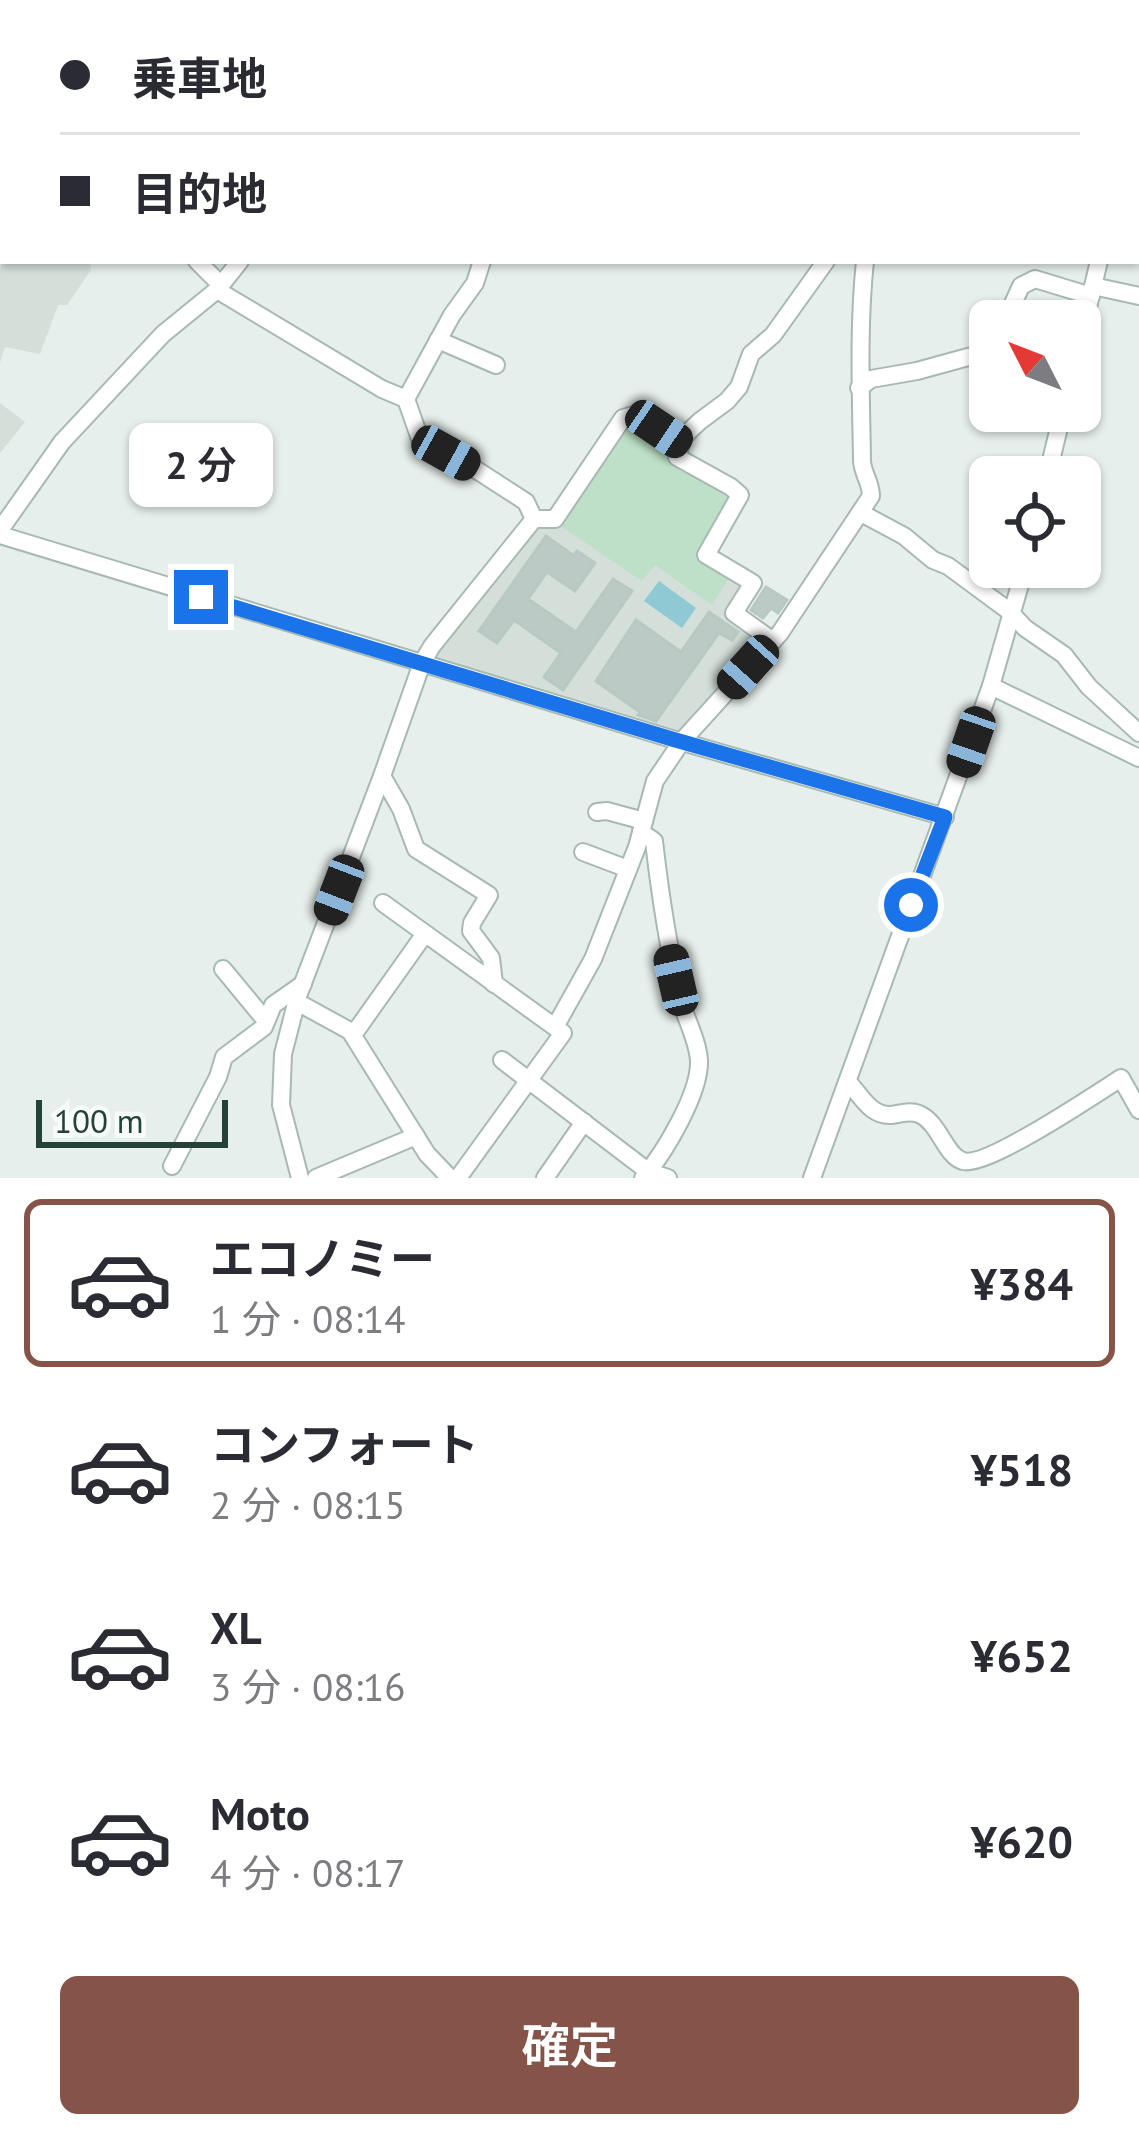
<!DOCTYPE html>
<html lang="ja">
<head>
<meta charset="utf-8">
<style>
	body { margin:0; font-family:"PT Sans","Noto Sans JP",sans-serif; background:#f7f7f7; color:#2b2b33; height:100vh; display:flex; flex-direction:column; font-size:45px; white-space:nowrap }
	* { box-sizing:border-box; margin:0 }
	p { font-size:39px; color:#7c7c81 }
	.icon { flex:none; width:66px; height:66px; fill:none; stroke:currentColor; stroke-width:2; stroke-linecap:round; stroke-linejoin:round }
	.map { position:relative; height:1178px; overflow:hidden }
	.details { display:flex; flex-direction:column; background:#fff; flex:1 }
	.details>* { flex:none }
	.banner { position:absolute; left:0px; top:0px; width:1140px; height:264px; box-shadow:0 3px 9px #0004; display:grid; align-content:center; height:264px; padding:0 60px; background:#fff }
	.needle { width:78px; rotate:312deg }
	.tools { position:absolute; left:969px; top:300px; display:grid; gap:24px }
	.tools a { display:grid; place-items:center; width:132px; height:132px; border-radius:18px; background:#fff; box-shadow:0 3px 9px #0004; font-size:60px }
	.scale { position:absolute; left:36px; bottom:30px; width:192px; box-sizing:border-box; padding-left:12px; border:6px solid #24423a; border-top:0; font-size:33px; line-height:42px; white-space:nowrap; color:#24423a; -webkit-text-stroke:9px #f7fbf9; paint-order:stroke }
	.end { position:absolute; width:54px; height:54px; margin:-27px; border:15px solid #1a73e8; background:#fff; box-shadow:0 0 0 6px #fff }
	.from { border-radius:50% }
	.bubble { position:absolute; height:84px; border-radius:18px; background:#fff; box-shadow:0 3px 9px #0004; font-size:39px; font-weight:600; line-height:84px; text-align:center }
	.car { position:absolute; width:36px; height:72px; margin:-36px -18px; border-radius:15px; box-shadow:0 0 9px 3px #0007; background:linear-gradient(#222 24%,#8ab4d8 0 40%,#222 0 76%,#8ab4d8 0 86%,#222 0) }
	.banner b { display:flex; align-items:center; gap:42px; height:114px; font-size:45px }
	.banner b+b { border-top:3px solid #e1e1e2 }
	.banner i { width:30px; height:30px; background:#2b2b33 }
	ul { padding:21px 0 0; list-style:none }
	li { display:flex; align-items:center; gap:36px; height:168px; margin:0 24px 18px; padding:0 36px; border:6px solid transparent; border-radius:18px }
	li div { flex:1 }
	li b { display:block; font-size:45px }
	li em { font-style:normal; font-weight:600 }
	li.active { border-color:#855347 }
	li>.icon { width:108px; height:108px; stroke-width:1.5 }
	.primary-button { display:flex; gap:24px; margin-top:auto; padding:24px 60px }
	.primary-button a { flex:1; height:138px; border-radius:18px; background:#855347; color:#fff; font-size:48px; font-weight:600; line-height:138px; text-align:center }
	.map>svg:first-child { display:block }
</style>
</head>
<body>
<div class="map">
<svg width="1139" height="1178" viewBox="0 0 1139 1178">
	<rect width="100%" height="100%" fill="#e6efeb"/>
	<!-- built -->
	<g fill="#d4dfda">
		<polygon points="36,0 322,0 321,3 36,3"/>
		<polygon points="3,259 90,261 91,270 67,305 58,305 40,354 5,347 0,363 0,269"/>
		<polygon points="0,403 25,422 0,453"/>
		<polygon points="539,524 557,524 699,557 744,584 728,615 762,639 758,647 681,730 668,732 432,659"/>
	</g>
	<!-- green -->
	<polygon fill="#bfe0c8" points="636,418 729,489 732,502 699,556 730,576 712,605 655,565 642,581 557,524 627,420"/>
	<!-- water -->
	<polygon fill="#8ec9d4" points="659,581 696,608 682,628 644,601"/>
	<!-- building -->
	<g fill="#bbcac4" stroke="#b8c9c2" stroke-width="3">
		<polygon points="546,536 574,556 577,551 595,563 575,591 547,572 528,599 576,632 613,579 632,591 563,690 544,677 561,653 514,620 497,643 479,631"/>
		<polygon points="766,587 787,600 778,613 771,608 763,618 751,610"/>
		<polygon points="709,612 738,632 732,640 719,633 656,721 638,715 640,712 596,681 636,620 681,652"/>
	</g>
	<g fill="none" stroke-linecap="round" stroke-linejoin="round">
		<defs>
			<g id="minor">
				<polyline points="459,3 461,0"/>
				<polyline points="837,3 839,0"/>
				<polyline points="1137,98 1139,89"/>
				<polyline points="197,261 221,285"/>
				<polyline points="1093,286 1139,296"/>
				<polyline points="217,290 382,389 406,399 420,439 472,467 526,502 534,519"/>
				<polyline points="1005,321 1021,286 1035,279 1091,296"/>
				<polyline points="438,340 496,365"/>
				<polyline points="1080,341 1099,261"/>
				<polyline points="859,388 871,379 917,371 990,351"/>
				<polyline points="406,399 452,315 475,283 482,261"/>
				<polyline points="681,444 683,437 700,421 727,401 739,387 751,354 773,335 826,261"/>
				<polyline points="1047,477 1063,411"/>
				<polyline points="861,513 904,536 933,560 948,566 1009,611 1025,628 1064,655 1089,687 1139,733"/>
				<polyline points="534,519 555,519 623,418 637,414 681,444 677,457 731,487 740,495 706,555 753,583 734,613 773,641"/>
				<polyline points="0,530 62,442 163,334 217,290 240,261"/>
				<polyline points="0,535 672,739 945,817"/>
				<polyline points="991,686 1139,758"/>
				<polyline points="382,776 401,809 416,849 489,895 472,923 471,931 491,958 494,984"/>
				<polyline points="597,812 607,811 644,821"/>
				<path d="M641,832L654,841C660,894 668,946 680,998C685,1018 698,1040 699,1061C700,1094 664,1153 643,1178"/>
				<polyline points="583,852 628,869"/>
				<polyline points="383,903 563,1033 458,1178"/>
				<polyline points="223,969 266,1021"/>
				<polyline points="297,1002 350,1031 427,1154 450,1178"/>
				<path d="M555,1027L593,959L637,847L655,781L682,741L780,633L871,496C871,482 862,473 862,460C861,393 858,327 865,261"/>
				<polyline points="353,1035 424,935"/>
				<polyline points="502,1060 649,1172 668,1178"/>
				<path d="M848,1082C861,1095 870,1116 891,1115C901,1114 909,1110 919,1114C940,1123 945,1156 963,1161C986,1168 1096,1094 1121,1078L1139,1110"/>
				<polyline points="172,1166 218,1077 224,1057 264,1027 273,1005 303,984"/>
				<polyline points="300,1178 281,1105 283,1054 298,996 382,776 422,663 432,646 534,519"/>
				<polyline points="316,1178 416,1136"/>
				<polyline points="545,1178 584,1122"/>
				<polyline points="812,1178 991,686 1025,567"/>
			</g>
			<g id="major">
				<polyline points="2,0 3,22"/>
				<polyline points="22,0 23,3"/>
				<polyline points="0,135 3,104"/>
				<polyline points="0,229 3,219"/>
			</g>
		</defs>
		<!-- minor casing -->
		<use href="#minor" stroke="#a8b8b2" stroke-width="20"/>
		<!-- major casing -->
		<use href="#major" stroke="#c2cac8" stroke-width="24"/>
		<!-- minor -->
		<use href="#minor" stroke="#fff" stroke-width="16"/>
		<!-- major -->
		<use href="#major" stroke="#6aa596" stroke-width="21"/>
	</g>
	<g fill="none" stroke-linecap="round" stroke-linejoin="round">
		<!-- route -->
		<polyline stroke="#1a73e8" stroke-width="15" points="201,597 672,739 945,817 911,905"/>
	</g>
</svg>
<div class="tools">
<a><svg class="needle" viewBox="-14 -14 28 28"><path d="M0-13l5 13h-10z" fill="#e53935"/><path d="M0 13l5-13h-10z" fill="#7c7c81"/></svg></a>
<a><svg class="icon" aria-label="locate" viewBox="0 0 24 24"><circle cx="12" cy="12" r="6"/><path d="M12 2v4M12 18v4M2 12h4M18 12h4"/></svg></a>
</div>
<div class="scale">100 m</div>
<i class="end from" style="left:911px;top:905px"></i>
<i class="end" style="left:201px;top:597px"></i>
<div class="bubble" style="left:129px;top:423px;width:144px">2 分</div>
<i class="car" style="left:659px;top:429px;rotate:124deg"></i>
<i class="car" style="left:446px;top:453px;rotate:119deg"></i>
<i class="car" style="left:748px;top:667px;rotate:222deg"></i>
<i class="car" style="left:971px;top:742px;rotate:199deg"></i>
<i class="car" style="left:339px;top:890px;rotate:201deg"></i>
<i class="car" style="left:676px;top:980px;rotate:347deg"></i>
<div class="banner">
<b><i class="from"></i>乗車地</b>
<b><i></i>目的地</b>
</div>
</div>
<section class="details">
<ul>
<li class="active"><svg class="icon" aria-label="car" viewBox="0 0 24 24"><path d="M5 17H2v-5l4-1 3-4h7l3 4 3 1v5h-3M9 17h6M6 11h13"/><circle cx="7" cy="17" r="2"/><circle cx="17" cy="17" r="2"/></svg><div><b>エコノミー</b><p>1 分 · 08:14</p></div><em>¥384</em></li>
<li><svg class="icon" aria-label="car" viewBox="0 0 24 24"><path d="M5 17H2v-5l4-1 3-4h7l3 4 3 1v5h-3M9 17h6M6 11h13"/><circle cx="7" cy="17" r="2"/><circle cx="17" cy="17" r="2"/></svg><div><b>コンフォート</b><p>2 分 · 08:15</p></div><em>¥518</em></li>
<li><svg class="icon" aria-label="car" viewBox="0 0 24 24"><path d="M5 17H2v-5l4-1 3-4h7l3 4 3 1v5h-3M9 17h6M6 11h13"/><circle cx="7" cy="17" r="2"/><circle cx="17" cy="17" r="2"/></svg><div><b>XL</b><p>3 分 · 08:16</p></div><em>¥652</em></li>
<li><svg class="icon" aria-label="car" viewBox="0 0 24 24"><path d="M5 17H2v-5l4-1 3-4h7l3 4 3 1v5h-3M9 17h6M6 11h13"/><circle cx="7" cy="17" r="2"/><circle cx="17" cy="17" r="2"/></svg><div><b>Moto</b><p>4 分 · 08:17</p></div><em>¥620</em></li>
</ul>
<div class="primary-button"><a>確定</a></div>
</section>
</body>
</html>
